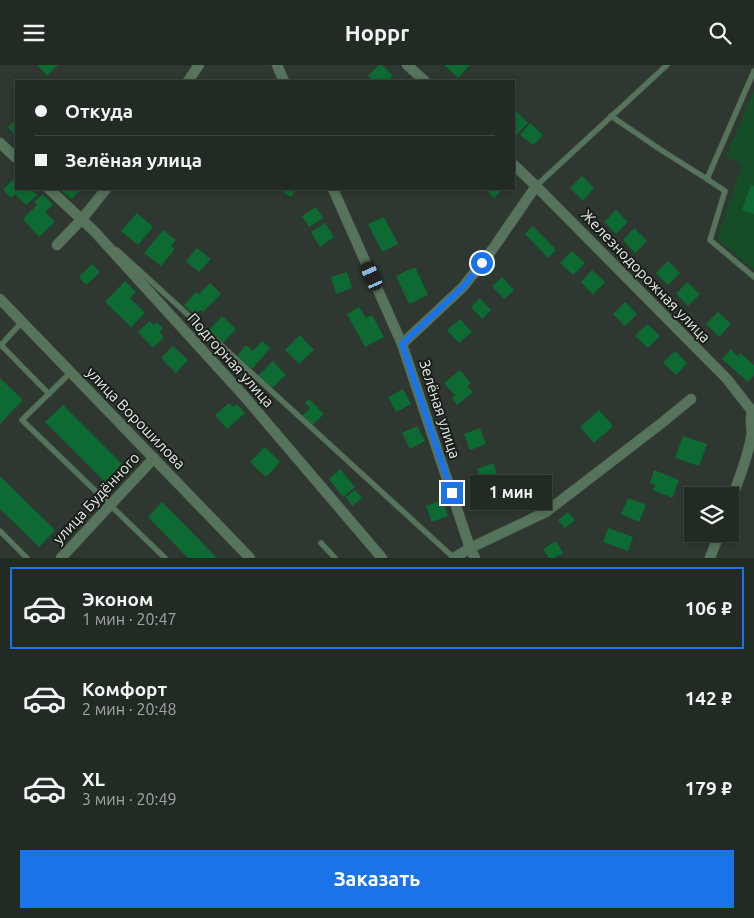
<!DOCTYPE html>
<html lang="ru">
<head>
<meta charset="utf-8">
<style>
	body { margin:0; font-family:Ubuntu,sans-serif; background:#2e3631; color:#f1f3f6; height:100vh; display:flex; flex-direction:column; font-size:19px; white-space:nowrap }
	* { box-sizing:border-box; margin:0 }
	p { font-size:16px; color:#a2a7a6 }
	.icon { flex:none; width:28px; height:28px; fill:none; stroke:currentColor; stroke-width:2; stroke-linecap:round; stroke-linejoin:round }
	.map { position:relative; height:493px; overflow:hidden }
	.panel { display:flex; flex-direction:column; background:#222a24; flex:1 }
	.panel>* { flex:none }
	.top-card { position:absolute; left:15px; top:15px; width:500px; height:110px; border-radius:0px; box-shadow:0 2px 8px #0003,0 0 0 1px #3f4641; display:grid; align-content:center; height:110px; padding:0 20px; background:#222a24 }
	.tools { position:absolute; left:684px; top:422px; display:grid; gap:10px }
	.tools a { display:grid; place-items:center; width:55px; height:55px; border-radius:0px; background:#222a24; box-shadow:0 2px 8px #0003,0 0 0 1px #3f4641; font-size:25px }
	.end { position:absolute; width:22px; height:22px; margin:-11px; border:6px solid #1a73e8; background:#fff; box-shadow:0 0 0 2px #fff }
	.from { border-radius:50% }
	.bubble { position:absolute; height:35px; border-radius:0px; background:#222a24; box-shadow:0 2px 8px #0003,0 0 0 1px #3f4641; font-size:16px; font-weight:600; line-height:35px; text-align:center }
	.car { position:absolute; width:15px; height:30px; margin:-15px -8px; border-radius:6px; box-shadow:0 0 4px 1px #0007; background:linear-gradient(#222 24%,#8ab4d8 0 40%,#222 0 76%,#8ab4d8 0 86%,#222 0) }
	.top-card b { display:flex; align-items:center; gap:18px; height:48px; font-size:19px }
	.top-card b+b { border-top:1px solid #3f4641 }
	.top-card i { width:12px; height:12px; background:#f1f3f6 }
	ul { padding:9px 0 0; list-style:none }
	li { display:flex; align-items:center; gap:15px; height:82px; margin:0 10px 8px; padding:0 10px; border:2px solid transparent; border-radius:0px }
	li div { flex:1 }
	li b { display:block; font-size:19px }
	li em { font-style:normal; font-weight:600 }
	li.on { border-color:#1a73e8 }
	li>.icon { width:45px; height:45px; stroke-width:1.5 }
	.button { display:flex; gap:10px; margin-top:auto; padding:10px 20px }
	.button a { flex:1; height:58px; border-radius:0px; background:#1a73e8; color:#fff; font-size:20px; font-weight:600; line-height:58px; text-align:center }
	header { display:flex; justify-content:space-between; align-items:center; height:65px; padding:0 20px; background:#222a24; font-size:22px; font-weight:600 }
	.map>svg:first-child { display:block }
</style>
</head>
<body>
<header><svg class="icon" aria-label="menu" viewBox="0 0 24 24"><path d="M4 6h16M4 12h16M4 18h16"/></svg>Hoppr<svg class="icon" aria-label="search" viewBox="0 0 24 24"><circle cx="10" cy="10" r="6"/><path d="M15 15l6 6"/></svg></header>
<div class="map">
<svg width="754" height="493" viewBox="0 0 754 493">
	<rect width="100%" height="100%" fill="#2e3830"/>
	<!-- garden -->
	<polygon fill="#154d27" points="754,26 754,204 717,174 742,100 726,91"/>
	<!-- building -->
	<g fill="#0d6a32">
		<polygon points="37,0 58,0 47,11"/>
		<polygon points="379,0 382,0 393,11 387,16 374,16 368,11"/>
		<polygon points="444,0 470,0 458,13"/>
		<polygon points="516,46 528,58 516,70 514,68 514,47"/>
		<polygon points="16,55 16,71 8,62"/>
		<polygon points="530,58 543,70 533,80 520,70"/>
		<polygon points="582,111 594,123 583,136 570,123"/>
		<polygon points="14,114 16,116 16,124 30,124 37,130 26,140 15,129 11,133 3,124"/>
		<polygon points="751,120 754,121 754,149 742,145"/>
		<polygon points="59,124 81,124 72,134"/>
		<polygon points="278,124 296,124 291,132"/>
		<polygon points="485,124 504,124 494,133"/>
		<polygon points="43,129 53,140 45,147 55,157 39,172 23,154 37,140 34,137"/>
		<polygon points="316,142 323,153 309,162 302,151"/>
		<polygon points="616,145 628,157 616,169 604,157"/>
		<polygon points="137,148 153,162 138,180 121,166"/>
		<polygon points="384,152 398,179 382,187 368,159"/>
		<polygon points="325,158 334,172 320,182 311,167"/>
		<polygon points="533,161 556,185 548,193 525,169"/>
		<polygon points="634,163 647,176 635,188 623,175"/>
		<polygon points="163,165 176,175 171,181 175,184 161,201 144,188"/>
		<polygon points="197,183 211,194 199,207 186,196"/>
		<polygon points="572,186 585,198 573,210 560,198"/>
		<polygon points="668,196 680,208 668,220 656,208"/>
		<polygon points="92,199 100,207 86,220 79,212"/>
		<polygon points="415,202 428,230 409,239 396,211"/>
		<polygon points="592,205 605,217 593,230 581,217"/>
		<polygon points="347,207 352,223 336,229 331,212"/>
		<polygon points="502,212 514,225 504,234 492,221"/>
		<polygon points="125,216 136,227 130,233 145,248 131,262 105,237"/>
		<polygon points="687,217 700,229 688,241 676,229"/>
		<polygon points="210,218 221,229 203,247 200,245 195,250 184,240 196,227 199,229"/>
		<polygon points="480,233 491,245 482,254 471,242"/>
		<polygon points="625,237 637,249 625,261 613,249"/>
		<polygon points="359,242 366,253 372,250 384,272 365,282 347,249"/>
		<polygon points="718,247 731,259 719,272 706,259"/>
		<polygon points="222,251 236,264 223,278 209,265"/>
		<polygon points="460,254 472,267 459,278 447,265"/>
		<polygon points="150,256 153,260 157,257 163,264 159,267 164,272 153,283 138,267"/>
		<polygon points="647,259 660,271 648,283 635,271"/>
		<polygon points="300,270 314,285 299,299 285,285"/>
		<polygon points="262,276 270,283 252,304 237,291 246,280 253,286"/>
		<polygon points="173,281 188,295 176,308 161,293"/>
		<polygon points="731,284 738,291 740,288 754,300 754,310 748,317 722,294"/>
		<polygon points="675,286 687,298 676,310 663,298"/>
		<polygon points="273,296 286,310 271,324 258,311"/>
		<polygon points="460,305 471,318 467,321 473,327 457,340 452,333 455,330 444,318"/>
		<polygon points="0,313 23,335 0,359"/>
		<polygon points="403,324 411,339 396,347 388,332"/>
		<polygon points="309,334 324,349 310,362 301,352 310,343 305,338"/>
		<polygon points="229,338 233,342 237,339 245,348 227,364 215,350"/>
		<polygon points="63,340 122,399 105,417 45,357"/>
		<polygon points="599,345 613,361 594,378 580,362"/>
		<polygon points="417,361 425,376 410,384 402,368"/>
		<polygon points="480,363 486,379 470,385 464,369"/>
		<polygon points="683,371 707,379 699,401 675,393"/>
		<polygon points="265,382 280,397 266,412 250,397"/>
		<polygon points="493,398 499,415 483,420 477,404"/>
		<polygon points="340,404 355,422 343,432 329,414"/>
		<polygon points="654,405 679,415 672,433 653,425 655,420 650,418"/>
		<polygon points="0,411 55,465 39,482 0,444"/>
		<polygon points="355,425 362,433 352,441 346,432"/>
		<polygon points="628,433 646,440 639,457 621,449"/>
		<polygon points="442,435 448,451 432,457 426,441"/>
		<polygon points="162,437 217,493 188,493 148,452"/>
		<polygon points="568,447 575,455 565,463 558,455"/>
		<polygon points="608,463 633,472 628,486 603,477"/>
		<polygon points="556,476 563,488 554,493 549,493 543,484"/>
	</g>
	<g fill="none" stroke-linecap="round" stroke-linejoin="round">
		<defs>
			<g id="service">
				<polyline points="611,51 661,85 707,114 754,6"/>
				<polyline points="707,114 725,126 710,175 754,212"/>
				<polyline points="536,121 667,0"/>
				<polyline points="117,185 454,493"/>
				<polyline points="1,280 49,329"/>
				<polyline points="0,281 22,257"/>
				<polyline points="71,307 22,355 165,493"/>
				<polyline points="0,466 27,493"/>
				<polyline points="321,478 335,493"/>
			</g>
			<g id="minor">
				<polyline points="277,0 284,16"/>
				<polyline points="407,0 425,16"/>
				<polyline points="188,16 199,0"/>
				<polyline points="0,78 16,93"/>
				<polyline points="514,100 536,121 727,314 752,346"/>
				<polyline points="49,124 94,166 244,331 382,493"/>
				<polyline points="333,124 402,279 470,483 475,493"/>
				<polyline points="57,180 82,154 106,124"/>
				<polyline points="0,234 250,493"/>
				<polyline points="402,279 463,222 492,185 536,121"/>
				<path d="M730,438C738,417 747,395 751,373C753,365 749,357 752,346"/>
				<polyline points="61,493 154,393"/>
				<polyline points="454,493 470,483 546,447 663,357 691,334"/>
				<polyline points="710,493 719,469"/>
			</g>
		</defs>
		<!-- service casing -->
		<use href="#service" stroke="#4b554d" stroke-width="6"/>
		<!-- minor casing -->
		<use href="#minor" stroke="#4b554d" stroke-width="11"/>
		<!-- service -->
		<use href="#service" stroke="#55745b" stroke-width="5"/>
		<!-- minor -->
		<use href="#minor" stroke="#55745b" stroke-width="10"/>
	</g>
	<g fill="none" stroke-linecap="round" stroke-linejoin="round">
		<!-- route -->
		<polyline stroke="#1a73e8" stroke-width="6" points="452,428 402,279 463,222 482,198"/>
	</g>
	<g text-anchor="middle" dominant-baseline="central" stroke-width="4" stroke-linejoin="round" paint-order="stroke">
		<!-- street labels -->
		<g font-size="15" fill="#e5ebe6" stroke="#191e1a">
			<text transform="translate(646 211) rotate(46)">Железнодорожная улица</text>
			<text transform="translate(231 295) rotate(48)">Подгорная улица</text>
			<text transform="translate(440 344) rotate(72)">Зелёная улица</text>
			<text transform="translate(136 353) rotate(46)">улица Ворошилова</text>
			<text transform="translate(96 433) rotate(-47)">улица Будённого</text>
		</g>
	</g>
</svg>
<div class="tools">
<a><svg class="icon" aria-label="layers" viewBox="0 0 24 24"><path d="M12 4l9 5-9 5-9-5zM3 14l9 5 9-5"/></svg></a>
</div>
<i class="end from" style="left:482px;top:198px"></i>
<i class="end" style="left:452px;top:428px"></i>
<div class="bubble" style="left:470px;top:410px;width:82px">1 мин</div>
<i class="car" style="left:372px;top:211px;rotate:336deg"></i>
<div class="top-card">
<b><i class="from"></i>Откуда</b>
<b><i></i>Зелёная улица</b>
</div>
</div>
<section class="panel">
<ul>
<li class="on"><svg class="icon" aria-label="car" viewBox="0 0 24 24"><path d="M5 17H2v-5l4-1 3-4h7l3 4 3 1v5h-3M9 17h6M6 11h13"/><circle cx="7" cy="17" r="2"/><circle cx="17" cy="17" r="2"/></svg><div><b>Эконом</b><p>1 мин · 20:47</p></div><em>106 ₽</em></li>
<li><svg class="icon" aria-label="car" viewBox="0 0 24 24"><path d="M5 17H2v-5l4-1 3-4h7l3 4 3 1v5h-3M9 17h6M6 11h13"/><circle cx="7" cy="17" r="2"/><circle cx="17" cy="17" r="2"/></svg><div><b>Комфорт</b><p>2 мин · 20:48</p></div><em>142 ₽</em></li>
<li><svg class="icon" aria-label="car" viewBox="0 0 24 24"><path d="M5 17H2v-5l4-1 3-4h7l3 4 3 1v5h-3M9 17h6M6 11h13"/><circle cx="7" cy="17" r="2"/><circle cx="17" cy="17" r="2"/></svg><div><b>XL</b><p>3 мин · 20:49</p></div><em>179 ₽</em></li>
</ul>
<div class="button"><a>Заказать</a></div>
</section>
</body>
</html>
